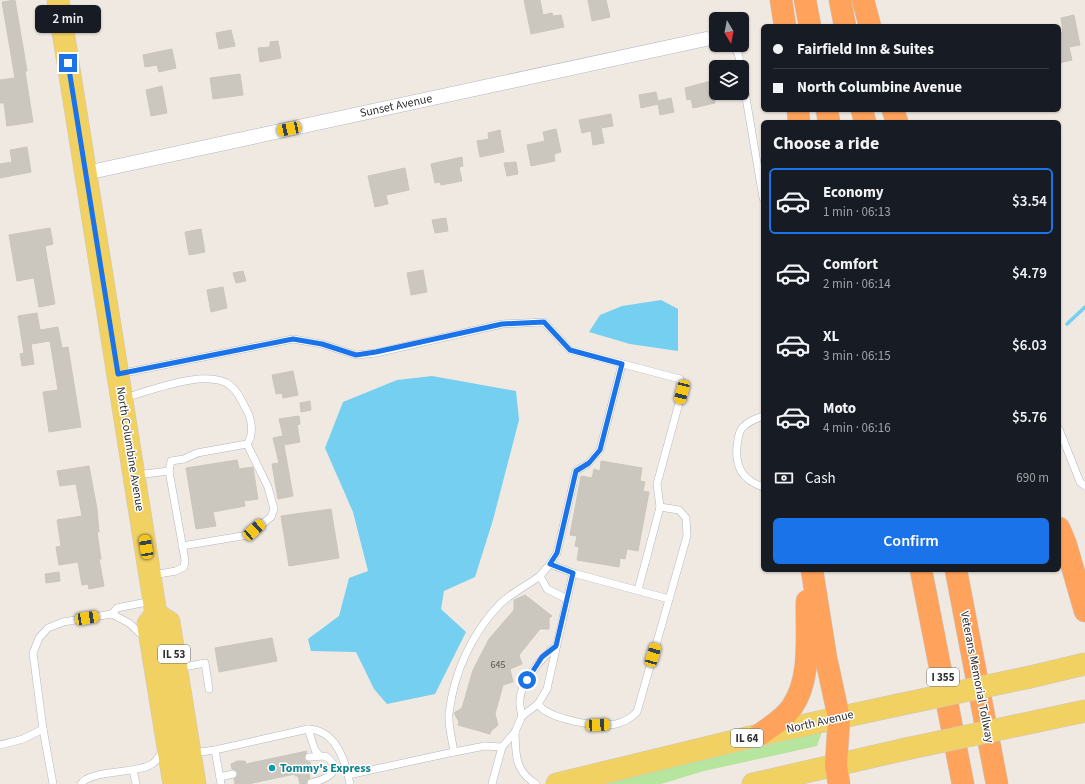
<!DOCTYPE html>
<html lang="en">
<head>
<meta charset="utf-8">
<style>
	body { margin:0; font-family:"Source Sans 3",sans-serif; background:#242831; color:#f1f3f6; height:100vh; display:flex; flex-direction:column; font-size:15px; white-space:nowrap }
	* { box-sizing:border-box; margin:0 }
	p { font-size:13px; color:#9ea1a6 }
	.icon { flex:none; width:22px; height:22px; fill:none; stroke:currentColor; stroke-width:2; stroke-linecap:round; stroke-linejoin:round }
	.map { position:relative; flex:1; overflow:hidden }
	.sheet { position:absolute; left:761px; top:120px; width:300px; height:452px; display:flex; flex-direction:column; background:#171b24; border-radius:6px; box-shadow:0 1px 3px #0004 }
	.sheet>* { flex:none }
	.banner { position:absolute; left:761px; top:24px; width:300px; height:88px; border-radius:6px; box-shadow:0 1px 3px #0004; display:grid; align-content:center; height:88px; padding:0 12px; background:#171b24 }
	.needle { width:26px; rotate:170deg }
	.fabs { position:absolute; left:709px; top:12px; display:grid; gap:8px }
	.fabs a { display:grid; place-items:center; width:40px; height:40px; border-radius:6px; background:#171b24; box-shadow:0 1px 3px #0004; font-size:20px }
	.end { position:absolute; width:18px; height:18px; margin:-9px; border:5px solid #1a73e8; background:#fff; box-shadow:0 0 0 2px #fff }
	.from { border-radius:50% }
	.bubble { position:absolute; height:28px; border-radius:6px; background:#171b24; box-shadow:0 1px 3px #0004; font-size:13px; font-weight:600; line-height:28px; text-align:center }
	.car { position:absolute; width:12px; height:24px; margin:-12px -6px; border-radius:5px; box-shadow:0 0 3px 1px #0007; background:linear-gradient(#f5c518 24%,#345 0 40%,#f5c518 0 76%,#345 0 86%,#f5c518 0) }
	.banner b { display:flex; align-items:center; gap:14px; height:38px; font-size:15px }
	.banner b+b { border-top:1px solid #363941 }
	.banner i { width:10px; height:10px; background:#f1f3f6 }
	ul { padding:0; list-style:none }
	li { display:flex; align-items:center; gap:12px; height:66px; margin:0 8px 6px; padding:0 4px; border:2px solid transparent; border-radius:6px }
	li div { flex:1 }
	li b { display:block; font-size:15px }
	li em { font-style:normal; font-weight:600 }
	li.active { border-color:#1a73e8 }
	li>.icon { width:36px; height:36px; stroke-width:1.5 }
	h2 { padding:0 12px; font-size:18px; line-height:48px }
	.pay { display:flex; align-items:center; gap:10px; height:44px; padding:0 12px; font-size:15px }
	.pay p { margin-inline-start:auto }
	.cta { display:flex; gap:8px; margin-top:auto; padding:8px 12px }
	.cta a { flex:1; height:46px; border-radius:6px; background:#1a73e8; color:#fff; font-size:16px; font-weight:600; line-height:46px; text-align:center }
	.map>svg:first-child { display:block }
</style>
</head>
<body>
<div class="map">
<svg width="1085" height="784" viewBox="0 0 1085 784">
	<rect width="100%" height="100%" fill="#efe9e1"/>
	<!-- green -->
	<polygon fill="#b6e59e" points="822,732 817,746 704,771 661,784 602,784"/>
	<!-- water -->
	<g fill="#75cff0">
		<polygon points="661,300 678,309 678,351 630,344 589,332 600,315 622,306"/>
		<polygon points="432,376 516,391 519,420 493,520 475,577 444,591 441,609 466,632 435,694 387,704 374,689 356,652 311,651 308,639 339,616 349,578 368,571 353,512 325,448 343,402 397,380"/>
	</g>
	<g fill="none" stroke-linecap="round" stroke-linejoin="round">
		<!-- stream -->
		<polyline stroke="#75cff0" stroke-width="3.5" points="1067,324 1085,307"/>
	</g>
	<!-- building -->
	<g fill="#cbc7bf" stroke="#cbc5ba">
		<polygon points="15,0 27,71 25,71 33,122 7,126 4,103 0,103 0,80 15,78 2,2"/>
		<polygon points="524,0 540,0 543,15 552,13 553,16 561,15 564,27 531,34"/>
		<polygon points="588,0 606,0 610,17 592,21"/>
		<polygon points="1074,15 1080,45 1069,47 1072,60 1059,63 1059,33 1063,32 1061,18"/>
		<polygon points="231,30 235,46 219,49 216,33"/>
		<polygon points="278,41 281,58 260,62 258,48 270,47 270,42"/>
		<polygon points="172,49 176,68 159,72 157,65 145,67 143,55"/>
		<polygon points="240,74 243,95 213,99 210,78"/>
		<polygon points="711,81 715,103 693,108 691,99 687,100 685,88"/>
		<polygon points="162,86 167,113 151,116 146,90"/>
		<polygon points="656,92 658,101 671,98 674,112 660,115 658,104 641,108 639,95"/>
		<polygon points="611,114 613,126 601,128 604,143 593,145 591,131 582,133 579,120"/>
		<polygon points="556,129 561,152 554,154 555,161 531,166 527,145 545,141 543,132"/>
		<polygon points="500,130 504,152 480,157 477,141 489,139 488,133"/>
		<polygon points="27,147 31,172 0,178 0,164 12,162 10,150"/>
		<polygon points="462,157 463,166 459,167 462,181 441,185 440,182 435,183 431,164"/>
		<polygon points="516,162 518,174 507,176 504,163"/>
		<polygon points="405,168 409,190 386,195 388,204 375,207 368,176"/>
		<polygon points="446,218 448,231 435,233 432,220"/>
		<polygon points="50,228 53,244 45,246 55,304 39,307 34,278 17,281 9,235"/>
		<polygon points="201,229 205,252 189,255 185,232"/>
		<polygon points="423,270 427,292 411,295 407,273"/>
		<polygon points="243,271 246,281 236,283 233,273"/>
		<polygon points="223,287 227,308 211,312 207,290"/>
		<polygon points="37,313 40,330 58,327 62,348 68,347 81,427 49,432 43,392 58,390 50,341 31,344 34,364 22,366 20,354 24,353 18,316"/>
		<polygon points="293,371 298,395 283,398 282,393 276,394 272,375"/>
		<polygon points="310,401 311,410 301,412 300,403"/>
		<polygon points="299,416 300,424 297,425 300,442 284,445 293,496 278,499 272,464 279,463 273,438 283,436 279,419"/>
		<polygon points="237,460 239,469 253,467 258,499 244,501 245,506 213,512 216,526 196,529 186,468"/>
		<polygon points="601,461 642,468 640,481 645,482 643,491 649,492 638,551 627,549 625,559 620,558 619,567 577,560 579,547 575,546 577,536 570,535 581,476 592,478 594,469 600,471"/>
		<polygon points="89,466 97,509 99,532 97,532 101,559 99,559 104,586 89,589 88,584 82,585 78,562 59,565 56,547 61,546 57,520 82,516 76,484 60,486 57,471"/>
		<polygon points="331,509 339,558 289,566 281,516"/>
		<polygon points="59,572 60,581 46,583 45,574"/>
		<polygon points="525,595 552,616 549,618 549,629 540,629 519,655 522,664 510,669 513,682 503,685 495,714 498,725 491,731 490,734 458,725 459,722 454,713 462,708 473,670 489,639 514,610 514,600"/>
		<polygon points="272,638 277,661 219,672 215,648"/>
		<polygon points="307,751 304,758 306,761 310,762 312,772 309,774 310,778 307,780 306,784 300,784 298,776 295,776 295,774 248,784 235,784 234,779 238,773 236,770 232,769 231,764 237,761 245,761 246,764"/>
	</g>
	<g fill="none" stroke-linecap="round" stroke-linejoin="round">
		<defs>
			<g id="service">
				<polyline points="706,39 716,38"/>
				<polyline points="732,45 738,53 741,67"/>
				<polyline points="742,74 763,198"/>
				<polyline points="119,374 293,339 322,344 356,355 376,353 502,324 544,322 570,350 680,379 682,392 657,484 660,507 638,590"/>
				<path d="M124,398C150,391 208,367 231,386C238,392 242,401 246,409C252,419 254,435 247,444L197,453L184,459L171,461L169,471L185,560L184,567L176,571L153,575"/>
				<path d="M763,416C755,419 747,422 742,428C738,433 738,441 737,446C735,468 743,480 763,487"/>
				<polyline points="1059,429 1080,482 1085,486"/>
				<polyline points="136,475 169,471"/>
				<polyline points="182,546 248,535 271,517 274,509 268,487 247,444"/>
				<polyline points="550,564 557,553 576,471 589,463 600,450 622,364"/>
				<polyline points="567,599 547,589 540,576 550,564 573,573 669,599"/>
				<polyline points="112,614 117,608 152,601"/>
				<polyline points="178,668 205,663 209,689"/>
				<path d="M538,704C548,719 597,728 616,724C624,722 631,718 637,712L687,536L686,518L679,510L660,507"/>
				<path d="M522,716C521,711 519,705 520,700C520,683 543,656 556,646"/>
				<polyline points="43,729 53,784"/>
				<polyline points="308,729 315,750 319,755"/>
				<path d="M515,732C516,755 514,770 536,784"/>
				<polyline points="0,745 23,739 43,729 33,653 39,638 48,628 63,622 112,614 129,623 144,637"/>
				<polyline points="215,750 221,784"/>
				<polyline points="454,752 485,746 502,747"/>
				<path d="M193,753L215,750L308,729C336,730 345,760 350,784"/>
				<path d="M309,757L325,756C346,770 327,779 311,783"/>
				<polyline points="133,770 136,784"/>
				<path d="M348,775L454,752C452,739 448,726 449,713C454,672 472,633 500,604C511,593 528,585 540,576"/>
				<polyline points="220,777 233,774"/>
				<path d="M81,784C88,770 137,774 152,764C157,761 160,755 163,750"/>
				<polyline points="492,784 502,747 515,732 522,716 538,704 547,689 573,573"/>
			</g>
			<polyline id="minor" points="86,173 706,39"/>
			<g id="primary">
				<polyline points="58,0 150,576 156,614 148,624 174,784"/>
				<polyline points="156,614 169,622 195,784"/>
				<polyline points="1030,677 1085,664"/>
				<polyline points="1038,721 1085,711"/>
				<polyline points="557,784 759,735 898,705"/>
				<polyline points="753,784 906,749"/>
			</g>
			<g id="motorway">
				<polyline points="781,0 785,26"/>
				<polyline points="805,0 810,26"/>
				<polyline points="840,0 845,26"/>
				<polyline points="863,0 870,26"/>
				<polyline points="798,110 799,122"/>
				<polyline points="827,110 829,122"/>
				<polyline points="862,110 865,122"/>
				<polyline points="893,110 897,122"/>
				<polyline points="1059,528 1066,545 1085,611"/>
				<polyline points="812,570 826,658 839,718 836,766 839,784"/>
				<polyline points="921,570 963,784"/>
				<polyline points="956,570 997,784"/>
				<path d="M759,735C770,727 784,719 792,707C812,678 806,635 807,601"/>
			</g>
		</defs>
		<!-- service casing -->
		<use href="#service" stroke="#b4b7c1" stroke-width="8"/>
		<!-- minor casing -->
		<use href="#minor" stroke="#b4b7c1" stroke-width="15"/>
		<!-- primary casing -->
		<use href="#primary" stroke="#c9c9c9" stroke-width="23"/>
		<!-- motorway casing -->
		<use href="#motorway" stroke="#c9c9c9" stroke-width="23"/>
		<!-- service -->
		<use href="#service" stroke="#fff" stroke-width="7"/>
		<!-- minor -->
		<use href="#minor" stroke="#fff" stroke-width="14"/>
		<!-- primary -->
		<use href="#primary" stroke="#f2d163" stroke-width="22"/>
		<!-- motorway -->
		<use href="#motorway" stroke="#ffa35c" stroke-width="22"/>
		<defs>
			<g id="primary-bridge">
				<polyline points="898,705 1030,677"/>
				<polyline points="906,749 1038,721"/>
			</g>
		</defs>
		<!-- primary-bridge casing -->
		<use href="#primary-bridge" stroke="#c9c9c9" stroke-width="23" stroke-linecap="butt"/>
		<!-- primary-bridge -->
		<use href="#primary-bridge" stroke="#f2d163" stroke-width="22"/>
	</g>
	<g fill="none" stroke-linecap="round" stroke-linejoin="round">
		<!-- route -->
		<polyline stroke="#1a73e8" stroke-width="5" points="68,63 118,374 293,339 322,344 356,355 376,352 502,324 544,322 570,350 622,364 600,450 589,463 576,471 557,553 550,564 573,573 556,646 542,657 527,680"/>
	</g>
	<!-- markers -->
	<circle fill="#0f9aa8" stroke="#fff" stroke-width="1.5" cx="272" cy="768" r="4"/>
	<g text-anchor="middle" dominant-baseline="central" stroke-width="3" stroke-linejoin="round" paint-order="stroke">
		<!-- number labels -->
		<g font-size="10" fill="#555452">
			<text x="498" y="665">645</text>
		</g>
		<!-- shield labels -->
		<g fill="#fff" stroke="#6d6d6d" stroke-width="1">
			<rect x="158" y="645" width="32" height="18" rx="3"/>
			<rect x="927" y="668" width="32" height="18" rx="3"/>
			<rect x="731" y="729" width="32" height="18" rx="3"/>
		</g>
		<g font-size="11" font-weight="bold" fill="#2e2e2e">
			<text x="174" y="654">IL 53</text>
			<text x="943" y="677">I 355</text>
			<text x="747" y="738">IL 64</text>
		</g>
		<!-- street labels -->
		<g font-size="12" fill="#2e2e2e" stroke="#fff">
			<text transform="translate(396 106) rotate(-12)">Sunset Avenue</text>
			<text transform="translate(130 449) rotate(81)">North Columbine Avenue</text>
			<text transform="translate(977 677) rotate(79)">Veterans Memorial Tollway</text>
			<text transform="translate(820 722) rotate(-13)">North Avenue</text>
		</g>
		<!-- culture labels -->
		<g font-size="12" font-weight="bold" fill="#0d838f" stroke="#fff" text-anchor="start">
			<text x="280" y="768">Tommy's Express</text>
		</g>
	</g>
</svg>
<div class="fabs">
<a><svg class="needle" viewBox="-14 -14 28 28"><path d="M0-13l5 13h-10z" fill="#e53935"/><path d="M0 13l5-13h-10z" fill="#9ea1a6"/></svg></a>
<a><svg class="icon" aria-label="layers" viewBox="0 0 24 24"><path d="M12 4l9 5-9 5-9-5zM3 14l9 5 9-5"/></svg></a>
</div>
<i class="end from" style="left:527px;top:680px"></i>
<i class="end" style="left:68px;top:63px"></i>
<div class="bubble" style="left:35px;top:5px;width:66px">2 min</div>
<i class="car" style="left:289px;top:129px;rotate:258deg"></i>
<i class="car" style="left:682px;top:392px;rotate:194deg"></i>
<i class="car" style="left:254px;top:530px;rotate:48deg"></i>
<i class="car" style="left:146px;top:547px;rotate:351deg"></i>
<i class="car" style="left:87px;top:618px;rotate:81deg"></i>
<i class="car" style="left:653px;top:655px;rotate:16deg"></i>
<i class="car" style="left:598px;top:725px;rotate:87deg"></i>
<div class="banner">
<b><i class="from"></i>Fairfield Inn &amp; Suites</b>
<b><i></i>North Columbine Avenue</b>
</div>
<section class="sheet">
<h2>Choose a ride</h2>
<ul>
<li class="active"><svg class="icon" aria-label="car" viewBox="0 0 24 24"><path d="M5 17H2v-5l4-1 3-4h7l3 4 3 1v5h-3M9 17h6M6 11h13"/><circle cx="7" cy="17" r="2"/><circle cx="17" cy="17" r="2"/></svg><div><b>Economy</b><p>1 min · 06:13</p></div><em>$3.54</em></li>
<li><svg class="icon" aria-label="car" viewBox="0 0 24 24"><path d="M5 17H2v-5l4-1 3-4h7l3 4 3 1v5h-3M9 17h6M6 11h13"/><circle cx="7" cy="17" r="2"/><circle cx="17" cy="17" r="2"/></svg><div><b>Comfort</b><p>2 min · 06:14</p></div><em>$4.79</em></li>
<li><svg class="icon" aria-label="car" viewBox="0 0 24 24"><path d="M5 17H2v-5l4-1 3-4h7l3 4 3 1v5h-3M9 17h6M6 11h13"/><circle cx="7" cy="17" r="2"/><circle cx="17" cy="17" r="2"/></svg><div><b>XL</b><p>3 min · 06:15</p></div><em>$6.03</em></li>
<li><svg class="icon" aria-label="car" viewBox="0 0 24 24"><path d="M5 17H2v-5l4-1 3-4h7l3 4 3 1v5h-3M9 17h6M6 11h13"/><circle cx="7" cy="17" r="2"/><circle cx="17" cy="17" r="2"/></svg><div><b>Moto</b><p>4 min · 06:16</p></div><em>$5.76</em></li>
</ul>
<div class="pay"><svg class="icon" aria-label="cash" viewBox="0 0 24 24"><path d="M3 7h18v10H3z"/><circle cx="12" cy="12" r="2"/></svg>Cash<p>690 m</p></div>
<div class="cta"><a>Confirm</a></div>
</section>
</div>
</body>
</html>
